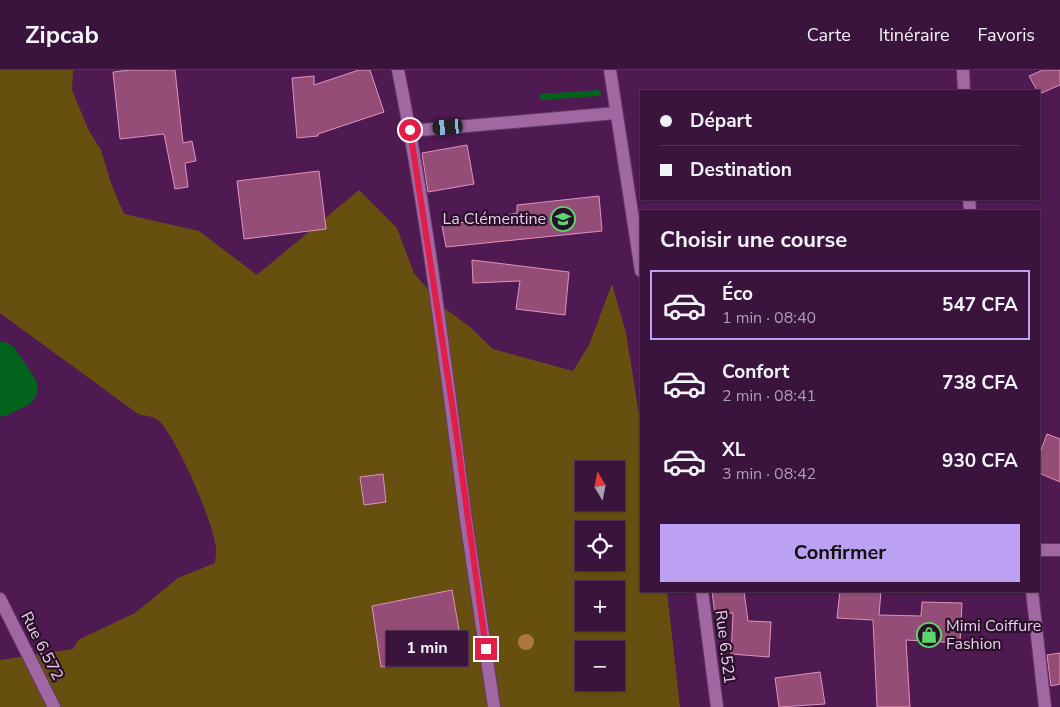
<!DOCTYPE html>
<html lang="fr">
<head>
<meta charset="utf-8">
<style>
	body { margin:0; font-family:"Nunito Sans",sans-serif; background:#452148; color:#f1f3f6; height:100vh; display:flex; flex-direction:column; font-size:19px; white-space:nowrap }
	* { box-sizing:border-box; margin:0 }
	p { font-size:16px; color:#ab9eb0 }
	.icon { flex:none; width:28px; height:28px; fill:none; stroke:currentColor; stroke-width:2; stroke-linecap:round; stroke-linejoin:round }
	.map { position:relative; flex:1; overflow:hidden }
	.sheet { position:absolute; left:640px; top:140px; width:400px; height:382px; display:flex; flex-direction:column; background:#3a143d; border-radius:0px; box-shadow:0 1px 4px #0004,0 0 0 1px #543357 }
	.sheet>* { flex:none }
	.banner { position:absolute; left:640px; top:20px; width:400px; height:110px; border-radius:0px; box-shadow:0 1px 4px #0004,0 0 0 1px #543357; display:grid; align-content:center; height:110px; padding:0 20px; background:#3a143d }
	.needle { width:32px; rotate:350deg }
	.tools { position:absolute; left:575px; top:391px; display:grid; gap:10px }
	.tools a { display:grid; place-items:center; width:50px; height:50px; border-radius:0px; background:#3a143d; box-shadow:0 1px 4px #0004,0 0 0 1px #543357; font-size:25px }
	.end { position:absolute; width:22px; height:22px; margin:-11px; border:6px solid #e11d48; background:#fff; box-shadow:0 0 0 2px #fff }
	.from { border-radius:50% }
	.bubble { position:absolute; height:35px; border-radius:0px; background:#3a143d; box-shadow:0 1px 4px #0004,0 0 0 1px #543357; font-size:16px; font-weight:700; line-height:35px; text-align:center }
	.car { position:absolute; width:15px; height:30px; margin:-15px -8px; border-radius:6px; box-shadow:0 0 4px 1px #0007; background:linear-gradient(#222 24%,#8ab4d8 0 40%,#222 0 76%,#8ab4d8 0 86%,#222 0) }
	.banner b { display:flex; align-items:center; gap:18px; height:48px; font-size:19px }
	.banner b+b { border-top:1px solid #543357 }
	.banner i { width:12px; height:12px; background:#f1f3f6 }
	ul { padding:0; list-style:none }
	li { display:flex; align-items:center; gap:15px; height:70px; margin:0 10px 8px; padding:0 10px; border:2px solid transparent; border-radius:0px }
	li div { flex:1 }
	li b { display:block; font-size:19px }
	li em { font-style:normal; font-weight:700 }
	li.on { border-color:#bca0f2 }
	li>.icon { width:45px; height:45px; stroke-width:1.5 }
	h2 { padding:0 20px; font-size:22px; line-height:60px }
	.action { display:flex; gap:10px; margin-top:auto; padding:10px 20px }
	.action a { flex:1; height:58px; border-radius:0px; background:#bca0f2; color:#111; font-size:20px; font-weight:700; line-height:58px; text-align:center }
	header { display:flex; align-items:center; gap:30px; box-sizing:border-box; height:70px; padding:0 25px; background:#3a143d; border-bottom:1px solid #543357 }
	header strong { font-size:24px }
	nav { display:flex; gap:28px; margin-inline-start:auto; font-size:18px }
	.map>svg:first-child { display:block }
</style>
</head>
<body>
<header>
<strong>Zipcab</strong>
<nav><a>Carte</a><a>Itinéraire</a><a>Favoris</a></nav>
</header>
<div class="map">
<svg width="1060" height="637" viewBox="0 0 1060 637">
	<rect width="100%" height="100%" fill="#4e1a51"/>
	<!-- green -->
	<path fill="#674f10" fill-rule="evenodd" d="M0,0H73L72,20L89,61L101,80L111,113L124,144L199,161L257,205L359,120L397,158L414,203L443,237L469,256L493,279L573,301L589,275L612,214L626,263L641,357V521H667L680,637H0V590L73,579L78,570L135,543L178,508L215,493C215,489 217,483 216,478C213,451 178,371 160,352C155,346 145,346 138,344L0,243ZM584,400H616V432H584ZM584,460H616V492H584ZM584,520H616V552H584ZM584,580H616V612H584Z"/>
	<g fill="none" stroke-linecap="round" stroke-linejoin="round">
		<!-- stream -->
		<polyline stroke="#01631c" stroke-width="6" points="542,27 598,23"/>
		<!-- river -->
		<polyline stroke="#01631c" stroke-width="39" points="0,291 18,318 0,327"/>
	</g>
	<!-- building -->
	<g fill="#944d76" stroke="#e092bd">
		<polygon points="130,0 175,0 183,73 192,71 196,91 185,93 188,117 175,119 164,64 120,69 113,2"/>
		<polygon points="359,0 370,0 384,42 318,64 318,66 297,68 292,8 314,6 314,15"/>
		<polygon points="1043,0 1060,0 1060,15 1039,24 1029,6"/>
		<polygon points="467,75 474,114 428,122 422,83"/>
		<polygon points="319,101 326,159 244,169 237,111"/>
		<polygon points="599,126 602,161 446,177 442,156 517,143 517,135"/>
		<polygon points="472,190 569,202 565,245 516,239 520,211 473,213"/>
		<polygon points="1047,364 1060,369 1060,412 1039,403 1039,385"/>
		<polygon points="383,404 386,432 364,435 360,407"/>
		<polygon points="452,520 464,588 381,597 372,536"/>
		<polygon points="712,521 744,521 748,551 771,552 769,587 731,584 733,543 715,545"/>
		<polygon points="840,521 881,521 879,545 921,546 922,532 962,533 960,573 906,570 910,637 877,637 873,550 837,548"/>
		<polygon points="1060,583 1060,614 1051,616 1047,585"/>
		<polygon points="820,602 825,634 779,637 775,608"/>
	</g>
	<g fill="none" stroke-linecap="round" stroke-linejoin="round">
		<defs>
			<g id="minor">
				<path d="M398,0C428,149 446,299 466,450C475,512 485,574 494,637"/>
				<polyline points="610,0 641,201"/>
				<polyline points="963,0 964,21"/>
				<polyline points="410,61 616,43"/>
				<polyline points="969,129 970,141"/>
				<polyline points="1039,480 1060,480"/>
				<polyline points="702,521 717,637"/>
				<polyline points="1032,521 1045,637"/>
				<polyline points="0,529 54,637"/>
			</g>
		</defs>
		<!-- minor casing -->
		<use href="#minor" stroke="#663968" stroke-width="14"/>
		<!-- minor -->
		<use href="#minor" stroke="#a067a2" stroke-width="12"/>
	</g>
	<!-- trees -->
	<circle fill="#ac7743" cx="526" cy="572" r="8"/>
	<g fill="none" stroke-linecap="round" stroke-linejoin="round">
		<!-- route -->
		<polyline stroke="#e11d48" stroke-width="6" points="410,60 454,347 486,579"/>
	</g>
	<!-- icons -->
	<defs>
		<symbol id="school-ring" viewBox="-11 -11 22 22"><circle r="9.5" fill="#281129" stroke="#5dd56c" stroke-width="1.5"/><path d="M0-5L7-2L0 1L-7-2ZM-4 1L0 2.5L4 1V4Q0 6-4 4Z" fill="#5dd56c"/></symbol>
		<symbol id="shop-ring" viewBox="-11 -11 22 22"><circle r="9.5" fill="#281129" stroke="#5dd56c" stroke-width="1.5"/><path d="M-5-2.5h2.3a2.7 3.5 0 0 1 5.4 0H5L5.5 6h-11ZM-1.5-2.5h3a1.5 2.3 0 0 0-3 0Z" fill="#5dd56c"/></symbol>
	</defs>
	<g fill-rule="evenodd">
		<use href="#school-ring" x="549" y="135" width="28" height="28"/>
		<use href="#shop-ring" x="915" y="551" width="28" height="28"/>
	</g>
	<g text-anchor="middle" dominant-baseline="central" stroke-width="4.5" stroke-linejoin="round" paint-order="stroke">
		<!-- poi labels -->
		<g font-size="16" fill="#ebcceb" stroke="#281129" text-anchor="end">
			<text x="546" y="149">La Clémentine</text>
			<text x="946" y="556" text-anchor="start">Mimi Coiffure<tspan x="946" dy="18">Fashion</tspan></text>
		</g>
		<!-- street labels -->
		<g font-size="16" fill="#ebcceb" stroke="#281129">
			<text transform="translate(42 576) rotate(63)">Rue 6.572</text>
			<text transform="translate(725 577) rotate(83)">Rue 6.521</text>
		</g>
	</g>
</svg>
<div class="tools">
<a><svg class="needle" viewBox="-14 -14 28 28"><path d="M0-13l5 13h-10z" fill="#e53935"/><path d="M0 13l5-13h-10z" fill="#ab9eb0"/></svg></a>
<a><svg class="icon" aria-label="locate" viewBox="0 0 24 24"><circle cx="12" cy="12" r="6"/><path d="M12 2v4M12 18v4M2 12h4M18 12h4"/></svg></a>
<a>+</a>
<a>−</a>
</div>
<i class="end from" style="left:410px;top:60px"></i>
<i class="end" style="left:486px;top:579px"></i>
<div class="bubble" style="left:386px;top:561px;width:82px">1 min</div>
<i class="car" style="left:448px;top:57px;rotate:265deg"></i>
<div class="banner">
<b><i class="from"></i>Départ</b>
<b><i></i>Destination</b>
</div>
<section class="sheet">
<h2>Choisir une course</h2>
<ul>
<li class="on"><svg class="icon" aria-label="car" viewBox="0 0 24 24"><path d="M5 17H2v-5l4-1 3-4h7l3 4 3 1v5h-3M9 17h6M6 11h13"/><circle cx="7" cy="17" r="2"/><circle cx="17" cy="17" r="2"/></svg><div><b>Éco</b><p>1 min · 08:40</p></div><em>547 CFA</em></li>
<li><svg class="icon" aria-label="car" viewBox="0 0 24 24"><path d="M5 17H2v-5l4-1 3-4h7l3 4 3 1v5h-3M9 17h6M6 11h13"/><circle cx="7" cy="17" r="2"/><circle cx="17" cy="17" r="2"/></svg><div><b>Confort</b><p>2 min · 08:41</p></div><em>738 CFA</em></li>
<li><svg class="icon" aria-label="car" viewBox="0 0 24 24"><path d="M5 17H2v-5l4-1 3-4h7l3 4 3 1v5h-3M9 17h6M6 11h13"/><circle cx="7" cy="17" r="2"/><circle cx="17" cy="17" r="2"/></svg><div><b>XL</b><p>3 min · 08:42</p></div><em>930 CFA</em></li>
</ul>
<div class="action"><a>Confirmer</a></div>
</section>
</div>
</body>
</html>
